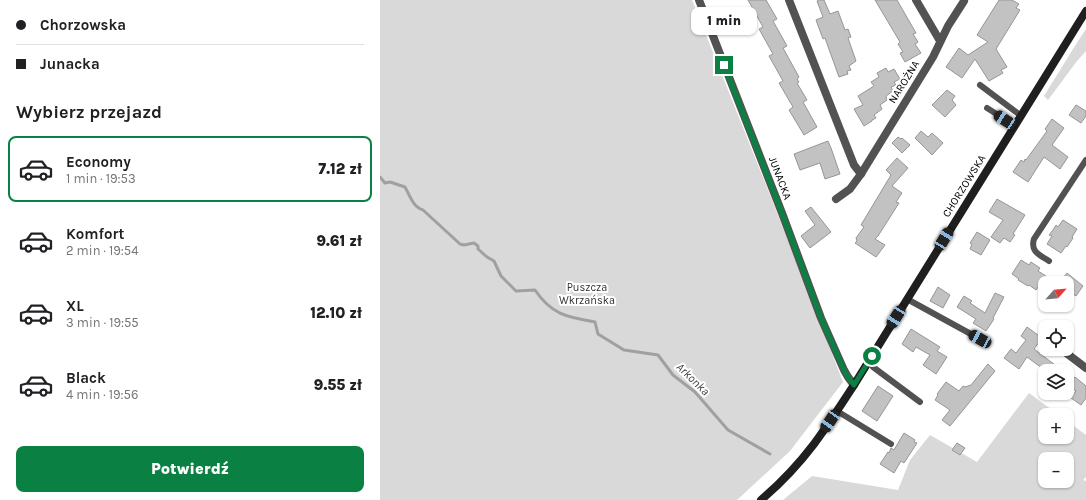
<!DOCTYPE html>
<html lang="pl">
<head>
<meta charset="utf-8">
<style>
	body { margin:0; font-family:Karla,sans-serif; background:#f2f2f2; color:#202124; height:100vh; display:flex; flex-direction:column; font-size:15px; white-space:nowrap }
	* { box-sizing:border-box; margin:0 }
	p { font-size:13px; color:#757577 }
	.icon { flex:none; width:22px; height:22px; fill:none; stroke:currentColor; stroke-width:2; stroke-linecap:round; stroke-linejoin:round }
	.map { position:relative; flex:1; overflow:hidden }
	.drawer { display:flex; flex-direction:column; background:#fff; width:380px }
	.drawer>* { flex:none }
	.top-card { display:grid; align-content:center; height:88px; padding:0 16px; background:#fff }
	.needle { width:26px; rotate:63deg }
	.fabs { position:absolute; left:658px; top:276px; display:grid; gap:8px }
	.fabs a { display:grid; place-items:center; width:36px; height:36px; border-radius:8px; background:#fff; box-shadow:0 1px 3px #0004; font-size:20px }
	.end { position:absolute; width:18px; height:18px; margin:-9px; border:5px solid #0b8043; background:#fff; box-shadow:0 0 0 2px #fff }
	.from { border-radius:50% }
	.bubble { position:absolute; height:28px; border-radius:8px; background:#fff; box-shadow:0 1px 3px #0004; font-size:13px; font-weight:800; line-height:28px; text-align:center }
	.car { position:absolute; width:12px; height:24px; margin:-12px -6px; border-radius:5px; box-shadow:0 0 3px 1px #0007; background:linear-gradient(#222 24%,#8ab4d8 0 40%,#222 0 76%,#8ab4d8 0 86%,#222 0) }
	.top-card b { display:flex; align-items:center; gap:14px; height:38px; font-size:15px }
	.top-card b+b { border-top:1px solid #e0e0e0 }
	.top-card i { width:10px; height:10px; background:#202124 }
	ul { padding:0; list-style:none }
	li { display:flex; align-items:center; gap:12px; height:66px; margin:0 8px 6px; padding:0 8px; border:2px solid transparent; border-radius:8px }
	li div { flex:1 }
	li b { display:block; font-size:15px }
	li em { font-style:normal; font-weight:800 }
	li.selected { border-color:#0b8043 }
	li>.icon { width:36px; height:36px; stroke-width:1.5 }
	h2 { padding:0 16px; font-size:18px; line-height:48px }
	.cta { display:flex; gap:8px; margin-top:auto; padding:8px 16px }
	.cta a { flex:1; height:46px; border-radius:8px; background:#0b8043; color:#fff; font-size:16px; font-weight:800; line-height:46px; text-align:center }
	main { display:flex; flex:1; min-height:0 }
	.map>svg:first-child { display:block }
</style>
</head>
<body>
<main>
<section class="drawer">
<div class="top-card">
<b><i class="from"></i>Chorzowska</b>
<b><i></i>Junacka</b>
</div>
<h2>Wybierz przejazd</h2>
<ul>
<li class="selected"><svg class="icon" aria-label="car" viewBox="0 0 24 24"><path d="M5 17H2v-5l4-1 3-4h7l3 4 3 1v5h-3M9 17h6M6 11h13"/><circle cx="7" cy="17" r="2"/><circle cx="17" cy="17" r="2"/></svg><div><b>Economy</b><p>1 min · 19:53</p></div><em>7.12 zł</em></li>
<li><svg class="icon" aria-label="car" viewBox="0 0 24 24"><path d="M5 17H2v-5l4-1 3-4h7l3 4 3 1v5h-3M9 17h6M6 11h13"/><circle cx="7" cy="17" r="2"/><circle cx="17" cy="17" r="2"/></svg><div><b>Komfort</b><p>2 min · 19:54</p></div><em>9.61 zł</em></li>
<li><svg class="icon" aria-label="car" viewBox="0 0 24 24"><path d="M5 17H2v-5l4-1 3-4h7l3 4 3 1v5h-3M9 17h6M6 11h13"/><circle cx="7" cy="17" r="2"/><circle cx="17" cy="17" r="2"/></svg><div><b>XL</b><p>3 min · 19:55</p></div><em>12.10 zł</em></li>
<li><svg class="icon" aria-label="car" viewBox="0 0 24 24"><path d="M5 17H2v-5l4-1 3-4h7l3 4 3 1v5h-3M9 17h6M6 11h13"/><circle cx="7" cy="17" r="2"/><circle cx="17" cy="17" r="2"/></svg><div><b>Black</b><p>4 min · 19:56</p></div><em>9.55 zł</em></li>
</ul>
<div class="cta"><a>Potwierdź</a></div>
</section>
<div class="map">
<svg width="706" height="500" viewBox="0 0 706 500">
	<rect width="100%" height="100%" fill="#fff"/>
	<!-- green -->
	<g fill="#d9d9d9" fill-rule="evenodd">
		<polygon points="0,0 312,0 398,215 463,382 410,451 357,500 0,500"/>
		<polygon points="706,29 706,51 697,61 668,100 664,96 693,49"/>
		<path d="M649,393L679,415H665V437H687V421L706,435V477L703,480L706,481V500H403L432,476L518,490L530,460L550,435L597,462ZM665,459H687V481H665Z"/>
	</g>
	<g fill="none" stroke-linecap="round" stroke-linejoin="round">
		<!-- stream -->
		<path stroke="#a0a0a0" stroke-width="3" d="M0,177L5,183L10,182L25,187C30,196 33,207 43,210L80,244L84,245L94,243L98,246V249L107,257L114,261L121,276L136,291L155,290C172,315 187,317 215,322L218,334L244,350L278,355L293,375L315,392L348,430L390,454"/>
	</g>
	<!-- building -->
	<g fill="#c2c2c2" stroke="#969696">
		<polygon points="368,0 386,0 397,19 393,21 407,46 403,48 419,77 417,79 419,82 417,83 427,100 423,102 437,127 424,135 409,110 413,107 399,83 403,81 389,56 393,54 379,29 383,27"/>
		<polygon points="439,0 444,0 450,14 458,11 465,30 468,29 471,37 468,38 476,61 469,66 471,70 467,71 468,74 459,77 445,38 443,39 436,20 443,17 437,1"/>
		<polygon points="495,0 517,0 536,33 533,34 538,42 535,44 541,53 525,62 520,53 523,52 518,44 520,42"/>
		<polygon points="619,0 632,0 639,4 636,8 640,10 616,49 627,67 621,70 623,73 609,81 595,59 582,78 566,67 579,48 588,55 608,42 597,35"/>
		<polygon points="506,68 508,72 514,69 520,79 514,82 516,85 511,87 513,91 506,96 507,100 500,105 502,109 494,115 496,118 492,120 492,121 484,126 474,109 483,105 478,96 494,86 491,82 499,77 497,73"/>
		<polygon points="567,90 575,96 572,100 576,105 565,117 552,105"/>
		<polygon points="696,105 706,111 706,116 701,123 689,115"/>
		<polygon points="672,119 684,128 672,145 688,157 680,169 664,157 648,182 633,172 641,160 644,162 645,159 646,160 667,131 665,129"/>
		<polygon points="541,131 548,137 552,133 563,143 552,155 535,138"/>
		<polygon points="518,137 521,139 522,138 530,145 522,153 512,143"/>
		<polygon points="448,141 451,148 460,174 445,179 440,163 420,170 414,154"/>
		<polygon points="517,158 528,168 512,186 522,193 516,202 519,203 498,236 495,239 505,245 496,257 475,243 477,241 476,238 484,227 481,225 511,175 506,170"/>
		<polygon points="617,199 645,215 633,234 635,235 630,242 624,238 620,243 611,237 623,220 609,212"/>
		<polygon points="431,207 451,232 430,248 421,236 435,225 425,211"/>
		<polygon points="683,220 697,229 692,237 693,238 687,247 686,246 681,253 667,244 672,236 669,235 673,230 676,225 678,227"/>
		<polygon points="597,232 610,240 601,255 590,249 592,244 590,243"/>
		<polygon points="641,260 649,265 651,262 660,268 658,271 666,276 656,290 649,285 648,286 638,280 639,279 632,274"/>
		<polygon points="687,273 703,286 696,296 693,294 687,301 687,283 679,283"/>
		<polygon points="558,287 570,295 563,308 550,301"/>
		<polygon points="615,293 624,297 613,318 614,319 606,331 593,323 596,319 577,307 584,296 592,301 590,303 605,313"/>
		<polygon points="647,327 662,338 654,349 683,371 666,371 647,357 639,369 624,358 631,349 636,353 646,340 641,336"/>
		<polygon points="531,329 560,347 557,351 567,357 556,374 543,365 550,355 536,347 533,352 522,344"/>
		<polygon points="608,364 615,371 570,426 562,420 570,410 555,400 558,395 557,394 566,382 579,391 583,386 585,387 591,385"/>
		<polygon points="695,377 706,386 706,398 701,405 691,398 696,391 688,386"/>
		<polygon points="498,386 513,396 497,421 482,411"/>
		<polygon points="524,433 535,440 534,442 537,443 524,463 521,461 514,473 500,464 508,452 509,453 511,448 514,450"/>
		<polygon points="577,443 585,448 580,455 572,450"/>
	</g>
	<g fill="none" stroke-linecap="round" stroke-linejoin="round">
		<!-- lane -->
		<g stroke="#525252" stroke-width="6">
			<polyline points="600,85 640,115"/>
			<polyline points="607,108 634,125"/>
			<path d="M669,261C660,255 650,252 654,239L706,160"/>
			<polyline points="527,299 600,339"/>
			<polyline points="493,367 540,402"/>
			<polyline points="457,411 511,444"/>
		</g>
		<!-- street -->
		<g stroke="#525252" stroke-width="8">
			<polyline points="319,0 402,213 441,318 464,370 468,377 474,385"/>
			<polyline points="409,0 474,165 481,174"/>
			<polyline points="536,0 560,41"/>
			<polyline points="456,199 470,189 481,174 553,57 568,26 584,1"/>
			<polyline points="681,349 706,368"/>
		</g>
		<!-- secondary -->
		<path stroke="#1f1f1f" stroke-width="8" d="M381,500C401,483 418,465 434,444C448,425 461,405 474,385L706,11"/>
	</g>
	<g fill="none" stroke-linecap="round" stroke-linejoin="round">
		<!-- route -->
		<polyline stroke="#0b8043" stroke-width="5" points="344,65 402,213 441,318 464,370 468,377 474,385 492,356"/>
	</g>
	<g text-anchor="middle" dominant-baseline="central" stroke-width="4" stroke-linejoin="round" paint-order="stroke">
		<!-- street labels -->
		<g font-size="11" fill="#000" stroke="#fff">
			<text transform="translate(524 82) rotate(-58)">NAROŻNA</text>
			<text transform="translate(400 178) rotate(69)">JUNACKA</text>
			<text transform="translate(584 186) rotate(-58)">CHORZOWSKA</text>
		</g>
		<!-- park labels -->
		<g font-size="11" fill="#303030" stroke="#fff">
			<text x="207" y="287">Puszcza<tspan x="207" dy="13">Wkrzańska</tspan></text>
		</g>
		<!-- water labels -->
		<g font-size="12" font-style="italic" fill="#414141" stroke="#fff">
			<text transform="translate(313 379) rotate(44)">Arkonka</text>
		</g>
	</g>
</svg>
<div class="fabs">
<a><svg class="needle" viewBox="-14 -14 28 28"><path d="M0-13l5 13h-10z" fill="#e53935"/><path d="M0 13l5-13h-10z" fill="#757577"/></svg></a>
<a><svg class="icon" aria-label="locate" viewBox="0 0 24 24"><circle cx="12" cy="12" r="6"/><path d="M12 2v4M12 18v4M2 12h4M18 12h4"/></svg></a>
<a><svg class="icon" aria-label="layers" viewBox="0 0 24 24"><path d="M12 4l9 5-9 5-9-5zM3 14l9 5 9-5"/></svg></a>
<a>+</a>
<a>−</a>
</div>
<i class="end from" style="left:492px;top:356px"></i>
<i class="end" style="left:344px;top:65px"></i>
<div class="bubble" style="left:311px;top:7px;width:66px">1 min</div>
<i class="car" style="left:625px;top:120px;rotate:303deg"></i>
<i class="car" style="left:564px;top:239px;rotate:31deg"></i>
<i class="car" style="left:516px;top:317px;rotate:212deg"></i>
<i class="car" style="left:600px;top:339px;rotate:299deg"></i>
<i class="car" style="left:450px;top:421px;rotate:214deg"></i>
</div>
</main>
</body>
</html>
